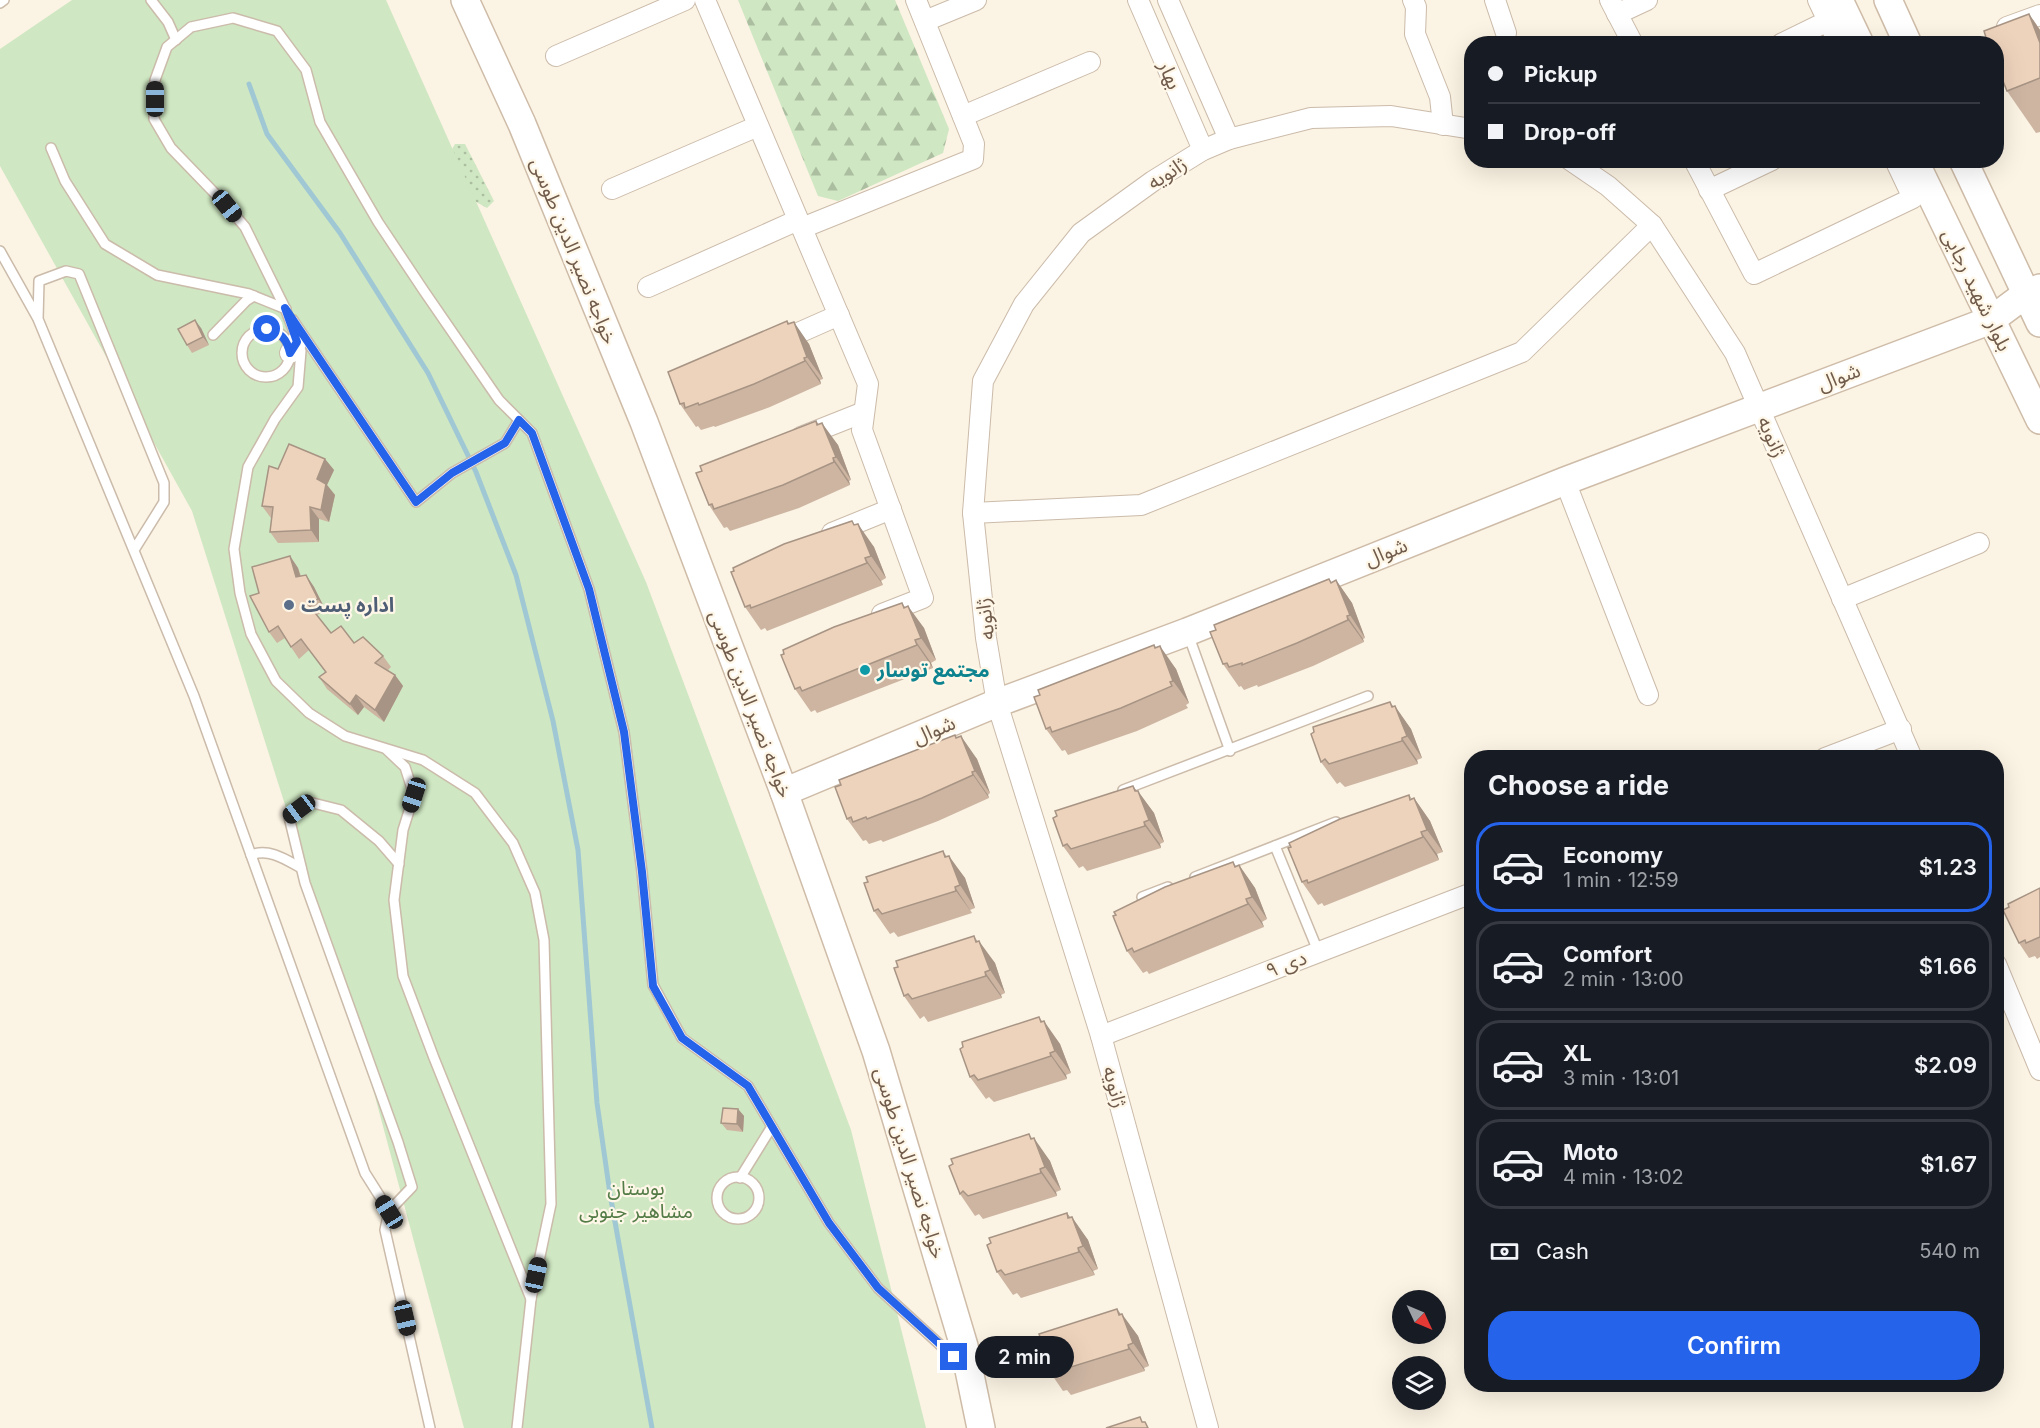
<!DOCTYPE html>
<html lang="en">
<head>
<meta charset="utf-8">
<style>
	body { margin:0; font-family:Inter,"Noto Sans Arabic",sans-serif; background:#20242c; color:#f1f3f6; height:100vh; display:flex; flex-direction:column; font-size:22px; white-space:nowrap }
	* { box-sizing:border-box; margin:0 }
	p { font-size:20px; color:#9ea1a6 }
	.icon { flex:none; width:33px; height:33px; fill:none; stroke:currentColor; stroke-width:2; stroke-linecap:round; stroke-linejoin:round }
	.map { position:relative; flex:1; overflow:hidden }
	.details { position:absolute; left:1464px; top:750px; width:540px; height:642px; display:flex; flex-direction:column; background:#171b24; border-radius:24px; box-shadow:0 6px 24px #0002 }
	.details>* { flex:none }
	.banner { position:absolute; left:1464px; top:36px; width:540px; height:132px; border-radius:24px; box-shadow:0 6px 24px #0002; display:grid; align-content:center; height:132px; padding:0 24px; background:#171b24 }
	.needle { width:39px; rotate:134deg }
	.fabs { position:absolute; left:1392px; top:1290px; display:grid; gap:12px }
	.fabs a { display:grid; place-items:center; width:54px; height:54px; border-radius:50%; background:#171b24; box-shadow:0 6px 24px #0002; font-size:30px }
	.end { position:absolute; width:27px; height:27px; margin:-14px; border:8px solid #2563eb; background:#fff; box-shadow:0 0 0 3px #fff }
	.from { border-radius:50% }
	.bubble { position:absolute; height:42px; border-radius:21px; background:#171b24; box-shadow:0 6px 24px #0002; font-size:20px; font-weight:600; line-height:42px; text-align:center }
	.car { position:absolute; width:18px; height:36px; margin:-18px -9px; border-radius:8px; box-shadow:0 0 4px 2px #0007; background:linear-gradient(#222 24%,#8ab4d8 0 40%,#222 0 76%,#8ab4d8 0 86%,#222 0) }
	.banner b { display:flex; align-items:center; gap:21px; height:57px; font-size:22px }
	.banner b+b { border-top:2px solid #363941 }
	.banner i { width:15px; height:15px; background:#f1f3f6 }
	ul { padding:0; list-style:none }
	li { display:flex; align-items:center; gap:18px; height:90px; margin:0 12px 9px; padding:0 12px; border:3px solid #363941; border-radius:24px }
	li div { flex:1 }
	li b { display:block; font-size:22px }
	li em { font-style:normal; font-weight:600 }
	li.selected { border-color:#2563eb }
	li>.icon { width:54px; height:54px; stroke-width:1.5 }
	h2 { padding:0 24px; font-size:27px; line-height:72px }
	.pay { display:flex; align-items:center; gap:15px; height:66px; padding:0 24px; font-size:22px }
	.pay p { margin-inline-start:auto }
	.button { display:flex; gap:12px; margin-top:auto; padding:12px 24px }
	.button a { flex:1; height:69px; border-radius:24px; background:#2563eb; color:#fff; font-size:24px; font-weight:600; line-height:69px; text-align:center }
	.map>svg:first-child { display:block }
</style>
</head>
<body>
<div class="map">
<svg width="2040" height="1428" viewBox="0 0 2040 1428">
	<defs>
		<pattern id="grass-dots" width="8" height="8" patternUnits="userSpaceOnUse" patternTransform="scale(1.5)"><rect width="8" height="8" fill="#cfe7c2"/><path d="M2 2h.1M6 6h.1" fill="none" stroke="#acbea0" stroke-width="1.8" stroke-linecap="round"/></pattern>
		<pattern id="forest-firs" width="22" height="20" patternUnits="userSpaceOnUse" patternTransform="scale(1.5)"><rect width="22" height="20" fill="#cfe7c2"/><path d="M5 1l3.5 6h-7zM16 11l3.5 6h-7z" fill="#acbea0"/></pattern>
	</defs>
	<rect width="100%" height="100%" fill="#fbf3e3"/>
	<!-- grass -->
	<polygon fill="url(#grass-dots)" points="455,144 465,144 494,201 487,208 469,198 452,149"/>
	<!-- forest -->
	<polygon fill="url(#forest-firs)" points="738,0 895,0 949,129 943,153 838,201 818,196"/>
	<!-- park -->
	<polygon fill="#cfe7c2" points="72,0 386,0 646,582 851,1130 926,1428 464,1428 362,1048 192,511 0,166 0,49"/>
	<g fill="none" stroke-linecap="round" stroke-linejoin="round">
		<!-- stream -->
		<polyline stroke="#a0c8d4" stroke-width="5" points="249,84 267,134 340,233 428,373 476,472 516,575 553,721 578,850 597,1103 610,1194 652,1428"/>
		<defs>
			<g id="lane">
				<polyline points="151,0 168,22 176,40"/>
				<polyline points="0,3 4,0"/>
				<polyline points="51,148 65,181 105,244 157,275 249,294 286,309"/>
				<polyline points="0,251 37,317"/>
				<polyline points="293,320 416,502 452,473 505,443 519,420"/>
				<circle cx="266" cy="353" r="24"/>
				<polyline points="213,335 246,301 254,296"/>
				<polyline points="134,550 164,502 164,483 79,274 66,271 39,281 38,319 194,696 365,1173 389,1211 385,1230 430,1428"/>
				<polyline points="1188,634 1230,751"/>
				<polyline points="387,750 405,767 414,795 403,830 394,900 403,976 434,1058 531,1299"/>
				<polyline points="1123,790 1368,696"/>
				<polyline points="1275,846 1318,951"/>
				<path d="M251,855C269,848 285,859 301,868"/>
				<polyline points="1195,877 1336,822"/>
				<polyline points="1142,897 1168,887"/>
				<circle cx="738" cy="1198" r="21"/>
				<polyline points="740,1178 771,1128"/>
				<polyline points="389,1211 412,1187 398,1142 305,883 289,817 309,802 341,810 379,841 399,864"/>
				<polyline points="517,1428 531,1299 551,1204 544,940 535,893 513,843 475,793 423,760 345,736 309,713 276,681 251,634 240,593 234,549 248,467 275,419 298,387 301,351 285,308 245,227 227,206 171,148 154,119 155,80 167,47 191,27 233,18 277,31 306,70 320,122 378,222 424,291 499,400 532,433 589,589 624,732 642,872 653,985 682,1038 748,1086 829,1223 878,1288 960,1363"/>
			</g>
			<g id="street">
				<polyline points="705,0 868,384 862,430 923,598 882,614"/>
				<polyline points="1138,0 1203,150"/>
				<polyline points="1168,0 1229,139"/>
				<polyline points="1413,0 1416,7 1415,34 1440,97 1443,125"/>
				<polyline points="1495,0 1506,33"/>
				<polyline points="1610,0 1633,44"/>
				<polyline points="1818,0 1839,44"/>
				<polyline points="1617,14 1647,0"/>
				<polyline points="925,21 976,0"/>
				<polyline points="2007,27 2040,15"/>
				<polyline points="1781,44 1828,21"/>
				<polyline points="556,56 685,0"/>
				<polyline points="963,116 1090,62"/>
				<polyline points="1570,160 1608,186 1652,225 1735,353 1912,758"/>
				<polyline points="1694,160 1754,274 1913,198 1895,160"/>
				<polyline points="612,189 758,126"/>
				<polyline points="1709,190 1772,160"/>
				<polyline points="802,228 973,159 974,144 916,0"/>
				<polyline points="648,287 798,220"/>
				<polyline points="778,342 839,315"/>
				<polyline points="290,353 297,341"/>
				<polyline points="801,437 864,412"/>
				<polyline points="1565,481 1648,695"/>
				<polyline points="973,513 1141,505 1522,352 1652,225"/>
				<polyline points="832,533 891,509"/>
				<polyline points="1842,599 1979,543"/>
				<polyline points="1825,758 1901,729"/>
				<polyline points="1996,964 2040,1070"/>
				<polyline points="1101,1036 1472,893"/>
				<polyline points="1208,1428 1101,1036 997,703 986,638 973,513 983,381 1024,304 1081,233 1153,181 1203,150 1229,139 1311,118 1391,116 1472,129"/>
			</g>
			<g id="secondary">
				<polyline points="465,0 522,124 644,422 784,792 876,1051 964,1346 981,1428"/>
				<polyline points="1839,0 1860,44"/>
				<polyline points="1888,0 1908,44"/>
				<polyline points="1914,160 2040,420"/>
				<polyline points="1963,160 2040,323"/>
				<polyline points="784,792 997,703 1187,632 1565,481 1991,320 2026,294 2040,288"/>
			</g>
		</defs>
		<!-- lane casing -->
		<use href="#lane" stroke="#cbbbaa" stroke-width="12"/>
		<!-- street casing -->
		<use href="#street" stroke="#cbbbaa" stroke-width="22"/>
		<!-- secondary casing -->
		<use href="#secondary" stroke="#cebca8" stroke-width="30"/>
		<!-- lane -->
		<use href="#lane" stroke="#fff" stroke-width="9"/>
		<!-- street -->
		<use href="#street" stroke="#fff" stroke-width="20"/>
		<!-- secondary -->
		<use href="#secondary" stroke="#fff" stroke-width="27"/>
	</g>
	<!-- wall -->
	<g fill="#cdb5a2">
		<polygon points="2029,14 2040,30 2040,132 2036,133 2007,91"/>
		<polygon points="787,321 809,344 823,379 820,380 821,384 770,407 715,427 714,426 701,430 698,426 696,427 680,404"/>
		<polygon points="201,328 209,345 192,353 187,345"/>
		<polygon points="816,421 838,445 851,480 849,481 850,485 799,508 730,531 727,527 724,528 709,505"/>
		<polygon points="325,459 334,470 327,485 335,495 329,522 319,519 319,542 278,543 270,532 272,518 271,518 262,506"/>
		<polygon points="856,525 874,547 886,578 881,581 883,585 767,631 765,628 761,630 745,607"/>
		<polygon points="290,556 298,568 301,576 306,575 314,587 326,611 317,615 331,633 383,656 391,667 388,670 395,675 403,686 384,722 364,707 358,715 327,689 319,677 325,672 309,650 299,659 285,638 277,643 269,632 259,593"/>
		<polygon points="1329,579 1331,582 1336,580 1352,603 1365,638 1363,639 1364,642 1313,666 1258,687 1257,685 1244,690 1241,686 1239,687 1223,664"/>
		<polygon points="906,607 924,628 936,660 931,663 933,668 817,713 815,710 811,712 795,689"/>
		<polygon points="1154,645 1176,669 1189,703 1186,705 1188,708 1137,731 1068,755 1065,750 1062,751 1046,729"/>
		<polygon points="1394,707 1411,729 1422,758 1417,760 1418,764 1345,787 1340,782 1337,784 1321,762"/>
		<polygon points="957,738 977,759 990,793 988,795 989,798 938,821 883,842 881,840 869,844 866,840 863,841 847,819"/>
		<polygon points="1133,786 1154,813 1164,842 1160,844 1161,848 1087,871 1083,866 1079,868 1063,846"/>
		<polygon points="1414,798 1430,821 1443,852 1437,854 1439,860 1324,906 1322,903 1318,905 1302,882"/>
		<polygon points="947,856 965,878 975,908 970,910 972,913 898,937 894,932 890,934 874,911 868,882"/>
		<polygon points="1233,862 1236,867 1239,865 1255,888 1267,919 1262,922 1264,927 1149,974 1147,971 1143,973 1127,951"/>
		<polygon points="2040,888 2040,957 2037,959 2035,956 2029,958 2019,943 2009,907"/>
		<polygon points="977,941 995,963 1005,993 1001,995 1002,998 928,1022 924,1016 920,1019 904,996"/>
		<polygon points="1043,1022 1060,1044 1071,1073 1066,1075 1067,1079 994,1102 989,1097 986,1099 970,1077"/>
		<polygon points="738,1109 744,1116 743,1132 727,1130 721,1123"/>
		<polygon points="1032,1139 1050,1161 1061,1190 1056,1192 1057,1196 983,1219 979,1214 975,1216 960,1194"/>
		<polygon points="1067,1213 1088,1240 1098,1269 1093,1271 1095,1275 1021,1298 1017,1293 1013,1295 997,1272"/>
		<polygon points="1117,1309 1138,1336 1149,1366 1144,1368 1145,1371 1071,1395 1067,1390 1063,1391 1048,1369"/>
	</g>
	<!-- shaded-wall -->
	<g fill="#a79484">
		<polygon points="2029,14 2040,30 2040,43"/>
		<polygon points="195,320 201,328 209,345 203,337"/>
		<polygon points="787,321 801,341 794,322 809,344 823,379 807,357"/>
		<polygon points="804,358 820,380 821,384 805,361"/>
		<polygon points="816,421 829,441 822,423 838,445 851,480 836,457"/>
		<polygon points="833,458 849,481 850,485 834,462"/>
		<polygon points="325,459 334,470 327,485 335,495 329,522 321,510 317,479"/>
		<polygon points="310,507 319,519 319,542 311,530"/>
		<polygon points="852,521 862,535 858,524 874,547 886,578 871,556"/>
		<polygon points="290,556 298,568 304,589 296,577"/>
		<polygon points="865,558 881,581 883,585 867,563"/>
		<polygon points="306,575 314,587 326,611 318,599"/>
		<polygon points="1329,579 1343,600 1336,580 1352,603 1365,638 1350,615"/>
		<polygon points="902,603 912,617 908,606 924,628 936,660 921,638"/>
		<polygon points="1347,616 1363,639 1364,642 1348,620"/>
		<polygon points="915,640 931,663 933,668 917,645"/>
		<polygon points="1154,645 1167,664 1160,646 1176,669 1189,703 1173,681"/>
		<polygon points="395,675 403,686 384,722 375,710"/>
		<polygon points="356,695 364,707 358,715 350,704"/>
		<polygon points="1390,702 1398,713 1395,706 1411,729 1422,758 1407,736"/>
		<polygon points="955,735 968,755 961,736 977,759 990,793 975,771"/>
		<polygon points="1402,738 1417,760 1418,764 1402,741"/>
		<polygon points="972,772 988,795 989,798 973,775"/>
		<polygon points="1133,786 1140,796 1138,791 1154,813 1164,842 1149,820"/>
		<polygon points="1409,795 1419,809 1414,798 1430,821 1443,852 1427,830"/>
		<polygon points="1144,822 1160,844 1161,848 1145,826"/>
		<polygon points="1421,832 1437,854 1439,860 1423,837"/>
		<polygon points="943,851 951,863 949,856 965,878 975,908 960,885"/>
		<polygon points="1233,862 1244,878 1239,865 1255,888 1267,919 1252,897"/>
		<polygon points="955,887 970,910 972,913 956,891"/>
		<polygon points="1246,899 1262,922 1264,927 1248,904"/>
		<polygon points="974,936 981,947 979,941 995,963 1005,993 990,970"/>
		<polygon points="985,972 1001,995 1002,998 986,976"/>
		<polygon points="1039,1017 1046,1027 1044,1021 1060,1044 1071,1073 1055,1051"/>
		<polygon points="1050,1053 1066,1075 1067,1079 1051,1056"/>
		<polygon points="738,1109 744,1116 743,1132 737,1124"/>
		<polygon points="1029,1134 1036,1145 1034,1138 1050,1161 1061,1190 1045,1167"/>
		<polygon points="1040,1169 1056,1192 1057,1196 1041,1173"/>
		<polygon points="1067,1213 1074,1224 1072,1217 1088,1240 1098,1269 1083,1246"/>
		<polygon points="1078,1248 1093,1271 1095,1275 1079,1252"/>
		<polygon points="1117,1309 1124,1320 1122,1314 1138,1336 1149,1366 1133,1343"/>
		<polygon points="1128,1345 1144,1368 1145,1371 1129,1349"/>
	</g>
	<!-- building -->
	<g fill="#eed3bc" stroke="#a79484" stroke-width="1.5">
		<polygon points="2029,14 2040,43 2040,78 2007,91 1996,64 1996,44 1988,44 1984,31"/>
		<polygon points="195,320 203,337 187,345 178,329"/>
		<polygon points="787,321 788,324 794,322 807,357 804,358 805,361 754,384 699,405 698,403 685,408 684,403 680,404 668,372"/>
		<polygon points="816,421 817,425 822,423 836,457 833,458 834,462 783,485 714,509 712,504 709,505 696,473 702,471 700,466"/>
		<polygon points="289,444 325,459 317,479 326,484 321,510 310,507 311,530 270,532 273,507 262,506 269,466 278,469"/>
		<polygon points="852,521 854,525 858,524 871,556 865,558 867,563 751,608 750,605 745,607 731,572 734,571 733,568 784,544"/>
		<polygon points="290,556 296,577 306,575 318,599 308,604 331,633 341,626 354,643 363,637 383,656 375,663 395,675 375,710 356,695 350,704 319,677 326,672 301,639 291,647 278,626 269,632 250,596 259,593 252,567"/>
		<polygon points="1329,579 1331,583 1336,580 1350,615 1347,616 1348,620 1297,643 1242,665 1242,663 1229,667 1227,663 1223,664 1210,632 1216,630 1214,625"/>
		<polygon points="902,603 904,608 908,606 921,638 915,640 917,645 802,691 800,687 795,689 781,655 784,654 783,650 834,627"/>
		<polygon points="1154,645 1155,648 1160,646 1173,681 1170,682 1172,686 1121,708 1052,732 1050,727 1046,729 1034,697 1040,695 1038,690"/>
		<polygon points="1390,702 1392,707 1395,706 1407,736 1402,738 1402,741 1329,764 1325,759 1321,762 1311,734 1314,732 1313,727"/>
		<polygon points="955,735 956,738 961,736 975,771 972,772 973,775 922,798 867,819 866,817 853,822 851,817 847,819 835,787 841,785 839,780"/>
		<polygon points="1133,786 1135,791 1138,791 1149,820 1144,822 1145,826 1071,849 1067,844 1063,846 1053,818 1057,816 1055,811"/>
		<polygon points="1409,795 1410,800 1414,798 1427,830 1421,832 1423,837 1308,883 1307,880 1302,882 1288,848 1291,847 1289,843 1340,819"/>
		<polygon points="943,851 945,857 949,856 960,885 955,887 956,891 882,914 878,909 874,911 864,883 868,882 866,877"/>
		<polygon points="1233,862 1235,867 1239,865 1252,897 1246,899 1248,904 1134,952 1132,948 1127,951 1113,916 1116,915 1114,912 1165,887"/>
		<polygon points="2040,888 2040,937 2026,943 2025,940 2019,943 2003,910 2009,907 2008,904"/>
		<polygon points="974,936 976,942 979,941 990,970 985,972 986,976 912,999 908,994 904,996 894,968 898,967 896,961"/>
		<polygon points="1039,1017 1041,1022 1044,1021 1055,1051 1050,1053 1051,1056 978,1080 974,1075 970,1077 960,1049 963,1047 962,1042"/>
		<polygon points="723,1108 738,1109 737,1124 721,1123"/>
		<polygon points="1029,1134 1031,1139 1034,1138 1045,1167 1040,1169 1041,1173 968,1196 963,1191 960,1194 949,1166 953,1164 951,1159"/>
		<polygon points="1067,1213 1068,1218 1072,1217 1083,1246 1078,1248 1079,1252 1005,1275 1001,1270 997,1272 987,1245 991,1243 989,1238"/>
		<polygon points="1117,1309 1119,1315 1122,1314 1133,1343 1128,1345 1129,1349 1055,1372 1051,1367 1048,1369 1037,1341 1041,1340 1039,1334"/>
		<polygon points="1140,1417 1142,1422 1145,1422 1148,1428 1106,1428"/>
	</g>
	<g fill="none" stroke-linecap="round" stroke-linejoin="round">
		<!-- route -->
		<path stroke="#2563eb" stroke-width="8" d="M267,329C281,332 287,340 290,353L297,342L285,308L416,502L452,473L505,443L519,420L532,433L589,589L624,732L642,872L653,986L682,1038L748,1086L829,1223L878,1288L954,1357"/>
	</g>
	<!-- markers -->
	<circle fill="#5c6f8a" stroke="#fef7e8" stroke-width="2" cx="289" cy="605" r="6"/>
	<circle fill="#0f9aa8" stroke="#fef7e8" stroke-width="2" cx="865" cy="670" r="6"/>
	<g text-anchor="middle" dominant-baseline="central" stroke-width="4.5" stroke-linejoin="round" paint-order="stroke">
		<!-- street labels -->
		<g font-size="20" fill="#715b4b" stroke="#fef7e8">
			<text transform="translate(1170 75) rotate(67)">بهار</text>
			<text transform="translate(1167 173) rotate(-33)">ژانویه</text>
			<text transform="translate(574 251) rotate(68)">خواجه نصیر الدین طوسی</text>
			<text transform="translate(1977 290) rotate(64)">بلوار شهید رجایی</text>
			<text transform="translate(1839 377) rotate(-21)">شوال</text>
			<text transform="translate(1772 437) rotate(67)">ژانویه</text>
			<text transform="translate(1386 552) rotate(-22)">شوال</text>
			<text transform="translate(985 619) rotate(-97)">ژانویه</text>
			<text transform="translate(751 704) rotate(69)">خواجه نصیر الدین طوسی</text>
			<text transform="translate(934 730) rotate(-23)">شوال</text>
			<text transform="translate(1286 964) rotate(-21)">۹ دی</text>
			<text transform="translate(1115 1087) rotate(75)">ژانویه</text>
			<text transform="translate(910 1163) rotate(73)">خواجه نصیر الدین طوسی</text>
		</g>
		<!-- service labels -->
		<g font-size="20" font-weight="bold" fill="#4e5e75" stroke="#fef7e8" text-anchor="start">
			<text x="301" y="605">اداره پست</text>
		</g>
		<!-- culture labels -->
		<g font-size="20" font-weight="bold" fill="#0d838f" stroke="#fef7e8" text-anchor="start">
			<text x="877" y="670">مجتمع توسار</text>
		</g>
		<!-- park labels -->
		<g font-size="20" fill="#537b46" stroke="#fef7e8">
			<text x="636" y="1188">بوستان<tspan x="636" dy="23">مشاهیر جنوبی</tspan></text>
		</g>
	</g>
</svg>
<div class="fabs">
<a><svg class="needle" viewBox="-14 -14 28 28"><path d="M0-13l5 13h-10z" fill="#e53935"/><path d="M0 13l5-13h-10z" fill="#9ea1a6"/></svg></a>
<a><svg class="icon" aria-label="layers" viewBox="0 0 24 24"><path d="M12 4l9 5-9 5-9-5zM3 14l9 5 9-5"/></svg></a>
</div>
<i class="end from" style="left:267px;top:329px"></i>
<i class="end" style="left:954px;top:1357px"></i>
<div class="bubble" style="left:975px;top:1336px;width:99px">2 min</div>
<i class="car" style="left:155px;top:99px;rotate:0deg"></i>
<i class="car" style="left:227px;top:206px;rotate:141deg"></i>
<i class="car" style="left:414px;top:795px;rotate:198deg"></i>
<i class="car" style="left:299px;top:809px;rotate:233deg"></i>
<i class="car" style="left:389px;top:1212px;rotate:328deg"></i>
<i class="car" style="left:536px;top:1275px;rotate:12deg"></i>
<i class="car" style="left:405px;top:1318px;rotate:167deg"></i>
<div class="banner">
<b><i class="from"></i>Pickup</b>
<b><i></i>Drop-off</b>
</div>
<section class="details">
<h2>Choose a ride</h2>
<ul>
<li class="selected"><svg class="icon" aria-label="car" viewBox="0 0 24 24"><path d="M5 17H2v-5l4-1 3-4h7l3 4 3 1v5h-3M9 17h6M6 11h13"/><circle cx="7" cy="17" r="2"/><circle cx="17" cy="17" r="2"/></svg><div><b>Economy</b><p>1 min · 12:59</p></div><em>$1.23</em></li>
<li><svg class="icon" aria-label="car" viewBox="0 0 24 24"><path d="M5 17H2v-5l4-1 3-4h7l3 4 3 1v5h-3M9 17h6M6 11h13"/><circle cx="7" cy="17" r="2"/><circle cx="17" cy="17" r="2"/></svg><div><b>Comfort</b><p>2 min · 13:00</p></div><em>$1.66</em></li>
<li><svg class="icon" aria-label="car" viewBox="0 0 24 24"><path d="M5 17H2v-5l4-1 3-4h7l3 4 3 1v5h-3M9 17h6M6 11h13"/><circle cx="7" cy="17" r="2"/><circle cx="17" cy="17" r="2"/></svg><div><b>XL</b><p>3 min · 13:01</p></div><em>$2.09</em></li>
<li><svg class="icon" aria-label="car" viewBox="0 0 24 24"><path d="M5 17H2v-5l4-1 3-4h7l3 4 3 1v5h-3M9 17h6M6 11h13"/><circle cx="7" cy="17" r="2"/><circle cx="17" cy="17" r="2"/></svg><div><b>Moto</b><p>4 min · 13:02</p></div><em>$1.67</em></li>
</ul>
<div class="pay"><svg class="icon" aria-label="cash" viewBox="0 0 24 24"><path d="M3 7h18v10H3z"/><circle cx="12" cy="12" r="2"/></svg>Cash<p>540 m</p></div>
<div class="button"><a>Confirm</a></div>
</section>
</div>
</body>
</html>
